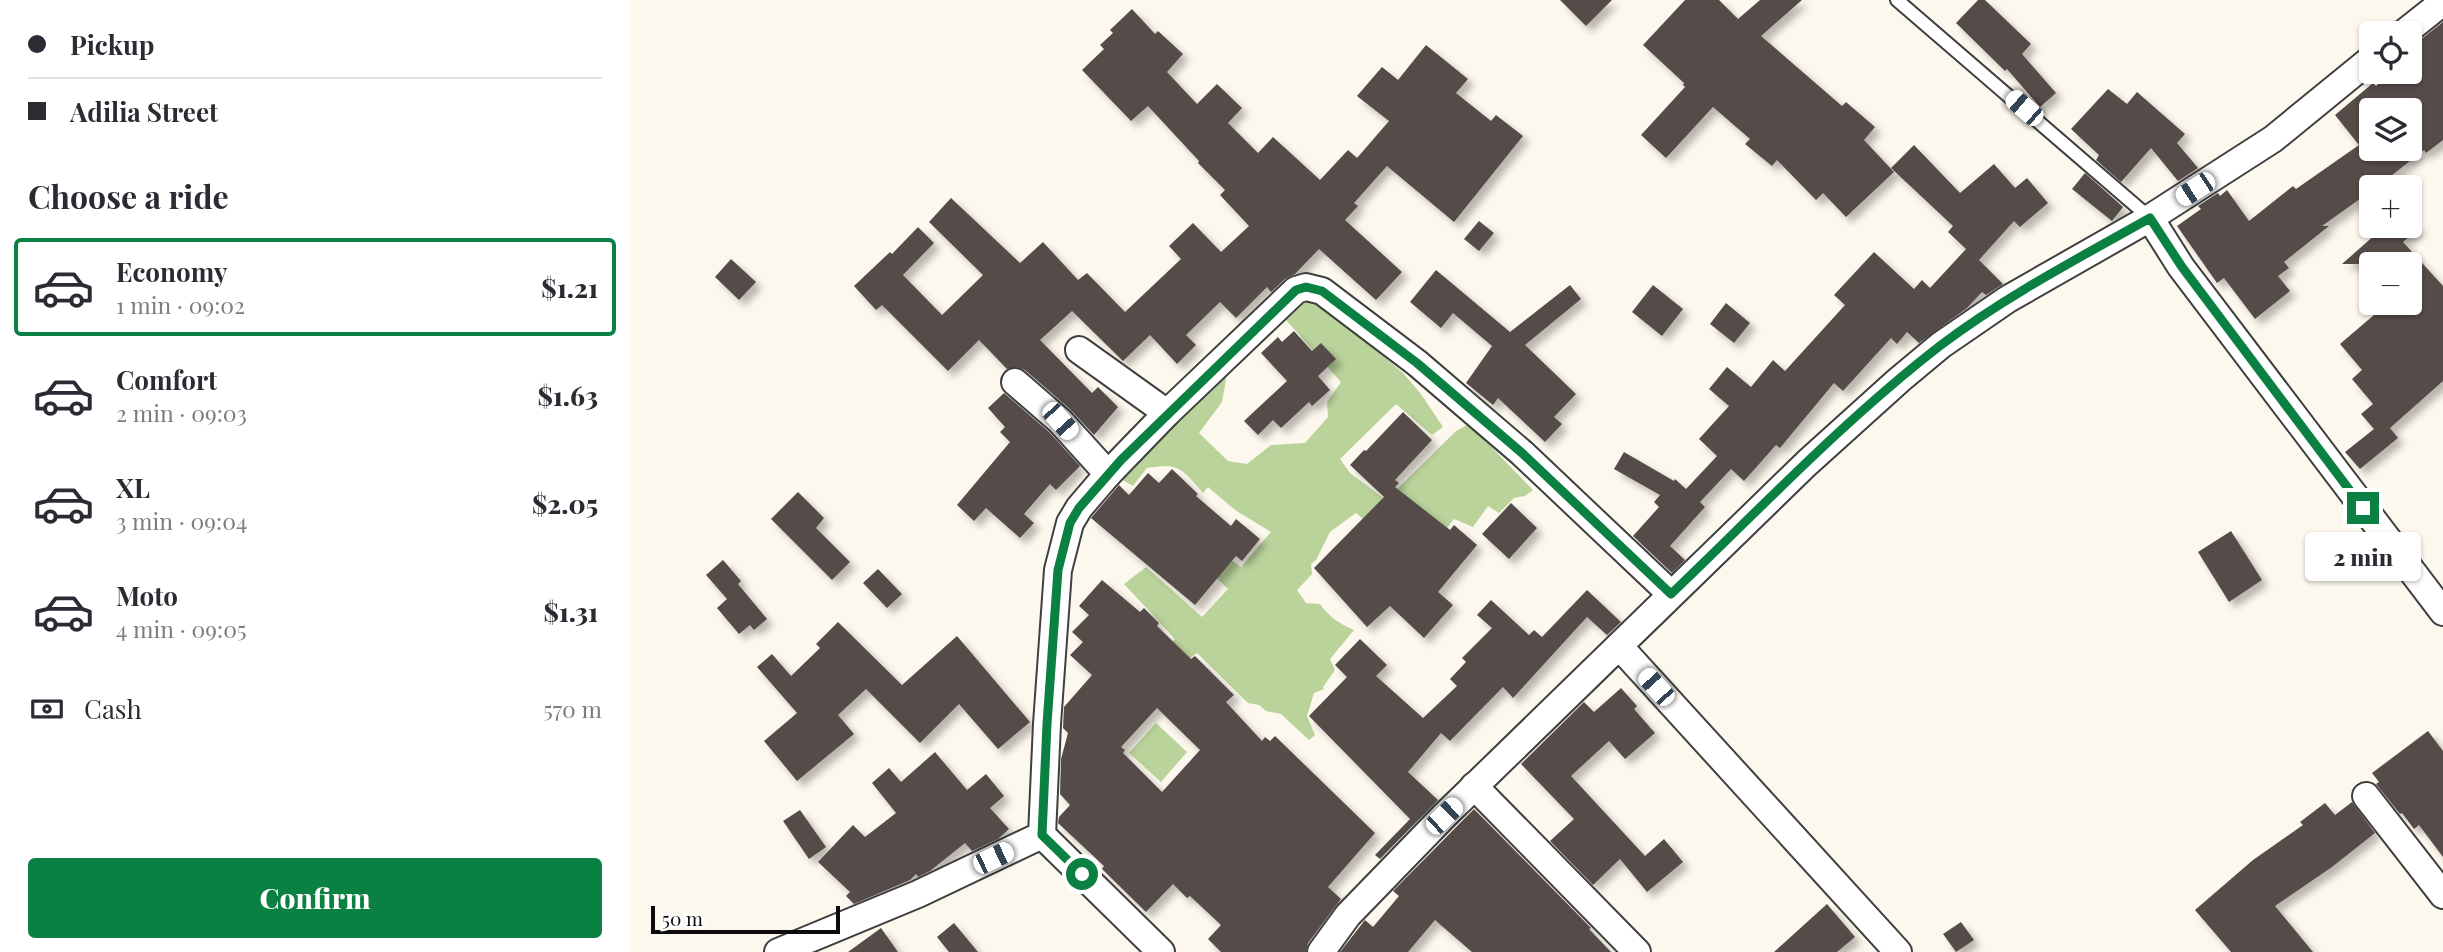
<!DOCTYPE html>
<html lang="en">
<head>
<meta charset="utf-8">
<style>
	body { margin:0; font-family:"Playfair Display",serif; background:#f2f2f3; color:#2b2b33; height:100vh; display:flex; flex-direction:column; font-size:26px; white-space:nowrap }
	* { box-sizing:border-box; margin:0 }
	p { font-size:23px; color:#7c7c81 }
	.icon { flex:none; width:38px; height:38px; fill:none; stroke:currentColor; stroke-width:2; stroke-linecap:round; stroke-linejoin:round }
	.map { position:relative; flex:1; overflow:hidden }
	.drawer { display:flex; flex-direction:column; background:#fff; width:630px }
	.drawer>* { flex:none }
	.guide { display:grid; align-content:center; height:154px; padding:0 28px; background:#fff }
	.fabs { position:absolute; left:1729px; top:21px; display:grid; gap:14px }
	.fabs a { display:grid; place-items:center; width:63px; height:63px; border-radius:7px; background:#fff; box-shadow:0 2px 5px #0004; font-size:35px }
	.scale { position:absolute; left:21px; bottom:18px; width:189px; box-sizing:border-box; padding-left:7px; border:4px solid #0c0c0c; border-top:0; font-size:19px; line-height:24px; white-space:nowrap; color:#0c0c0c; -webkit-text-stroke:5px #fff; paint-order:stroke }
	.end { position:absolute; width:32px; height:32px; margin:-16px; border:9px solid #0b8043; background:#fff; box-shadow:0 0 0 4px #fff }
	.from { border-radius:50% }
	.bubble { position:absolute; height:49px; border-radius:7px; background:#fff; box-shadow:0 2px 5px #0004; font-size:23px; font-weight:800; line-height:49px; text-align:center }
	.car { position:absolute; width:21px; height:42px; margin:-21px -10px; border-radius:9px; box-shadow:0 0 5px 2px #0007; background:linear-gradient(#fff 24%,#345 0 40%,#fff 0 76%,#345 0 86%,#fff 0) }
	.guide b { display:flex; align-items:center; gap:24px; height:66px; font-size:26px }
	.guide b+b { border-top:2px solid #e1e1e2 }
	.guide i { width:18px; height:18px; background:#2b2b33 }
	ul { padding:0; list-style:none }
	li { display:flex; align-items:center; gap:21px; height:98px; margin:0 14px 10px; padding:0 14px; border:4px solid transparent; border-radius:7px }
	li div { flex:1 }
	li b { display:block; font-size:26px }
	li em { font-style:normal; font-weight:800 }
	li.on { border-color:#0b8043 }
	li>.icon { width:63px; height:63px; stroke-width:1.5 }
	h2 { padding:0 28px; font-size:32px; line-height:84px }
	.pay { display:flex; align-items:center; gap:18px; height:77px; padding:0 28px; font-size:26px }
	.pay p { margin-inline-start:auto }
	.button { display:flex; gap:14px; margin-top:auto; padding:14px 28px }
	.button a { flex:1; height:80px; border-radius:7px; background:#0b8043; color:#fff; font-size:28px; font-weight:800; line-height:80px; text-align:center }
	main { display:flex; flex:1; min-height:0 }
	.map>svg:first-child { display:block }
</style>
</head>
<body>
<main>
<section class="drawer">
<div class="guide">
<b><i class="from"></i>Pickup</b>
<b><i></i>Adilia Street</b>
</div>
<h2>Choose a ride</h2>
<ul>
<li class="on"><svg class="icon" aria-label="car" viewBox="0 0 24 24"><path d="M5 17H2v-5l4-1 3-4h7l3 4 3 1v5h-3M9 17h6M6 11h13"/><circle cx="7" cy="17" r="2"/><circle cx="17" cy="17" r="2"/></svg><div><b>Economy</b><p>1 min · 09:02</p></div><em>$1.21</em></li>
<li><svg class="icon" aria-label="car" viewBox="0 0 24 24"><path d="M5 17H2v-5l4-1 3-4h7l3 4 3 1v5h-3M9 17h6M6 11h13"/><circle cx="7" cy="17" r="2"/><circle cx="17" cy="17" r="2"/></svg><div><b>Comfort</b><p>2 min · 09:03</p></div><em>$1.63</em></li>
<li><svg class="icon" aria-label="car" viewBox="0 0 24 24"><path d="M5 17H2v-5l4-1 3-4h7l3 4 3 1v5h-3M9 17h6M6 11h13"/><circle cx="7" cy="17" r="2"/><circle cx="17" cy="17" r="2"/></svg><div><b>XL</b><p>3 min · 09:04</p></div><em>$2.05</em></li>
<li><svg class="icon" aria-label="car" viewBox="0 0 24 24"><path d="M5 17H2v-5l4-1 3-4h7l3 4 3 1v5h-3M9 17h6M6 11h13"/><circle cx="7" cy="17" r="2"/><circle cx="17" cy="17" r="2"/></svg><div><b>Moto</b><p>4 min · 09:05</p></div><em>$1.31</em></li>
</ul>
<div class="pay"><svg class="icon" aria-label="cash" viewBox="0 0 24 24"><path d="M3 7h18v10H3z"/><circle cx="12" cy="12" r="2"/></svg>Cash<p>570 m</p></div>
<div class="button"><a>Confirm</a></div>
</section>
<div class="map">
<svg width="1813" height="952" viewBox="0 0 1813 952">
	<defs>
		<filter id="shadow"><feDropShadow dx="6" dy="6" stdDeviation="3.5" flood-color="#0004"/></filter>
	</defs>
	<rect width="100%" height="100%" fill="#fdf8ed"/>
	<!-- forest -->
	<g fill="#bad39b">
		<path d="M680,294L773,373L791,394L813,427L802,435L766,404L710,459L720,473L756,500L826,431L839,424L903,490L895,496L884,498L869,513L858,506L843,527L824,519L802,547L747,531L726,513L700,532L686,560L681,564L682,574L667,590L676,603L690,604C699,617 710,624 724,630L700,659L705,670L693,687L694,689L684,693L677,716L685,735L679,740L651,714L636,711L629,705L618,703L567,653L547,667L534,655L545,639L494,584L516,567L572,617L598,589L573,565L587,550L611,567L641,532L605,510L578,487L573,493C552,469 550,463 517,468L503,486L485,476L597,374L592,402L569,433L598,461L617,464L641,445L675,443L698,417L697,402L711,382L656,320Z"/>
		<polygon points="526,723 557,752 531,782 499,753"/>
	</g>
	<!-- building -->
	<g fill="#544c4a" fill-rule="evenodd" filter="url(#shadow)">
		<polygon points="930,0 982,0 956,26"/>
		<polygon points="1055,0 1089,0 1108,19 1130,0 1172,0 1131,36 1212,106 1216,102 1245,127 1234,140 1264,172 1216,217 1193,193 1186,200 1147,160 1142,166 1115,144 1120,139 1083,107 1036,158 1011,135 1055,87 1053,85 1054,83 1013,45"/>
		<polygon points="1348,0 1355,0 1401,44 1392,54 1426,93 1410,107 1377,69 1375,71 1326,23"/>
		<polygon points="502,9 525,34 528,31 553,54 537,72 567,104 587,84 612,108 598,123 628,153 643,137 690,180 718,150 727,158 759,121 727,96 752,67 768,80 796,45 838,79 826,93 861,121 866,115 893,136 824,222 757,166 724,203 728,206 715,220 772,272 746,300 689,249 665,274 655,279 641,292 637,287 606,318 590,302 556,335 566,345 547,364 520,335 493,361 442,311 410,340 462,393 468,387 488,407 464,435 440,409 395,370 387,367 377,369 349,340 318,371 252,305 246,310 224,286 260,252 262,254 288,227 304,243 273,275 312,315 353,275 299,222 321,198 390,263 413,242 448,280 457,273 495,312 551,259 539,246 563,223 591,252 619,226 590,195 595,190 568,163 569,161 518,106 501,121 452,70 474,49 470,45 483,33 480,30"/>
		<path d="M1813,22V140L1796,153L1794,150L1747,187H1741V191L1692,226H1699L1654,262L1659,268L1648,276L1660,291L1625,319L1594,278L1587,283L1547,226L1571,209L1568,206L1588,193L1590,196L1597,190L1619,221L1663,186L1666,189L1729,145L1705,115L1743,83L1746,86L1761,72H1780V48ZM1741,110H1780V149H1741Z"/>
		<polygon points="1478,89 1497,104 1507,92 1555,134 1547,143 1568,168 1548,181 1521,148 1491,182 1466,160 1469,155 1441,129"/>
		<polygon points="1284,145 1330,193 1364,164 1385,188 1397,178 1418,203 1390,227 1384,221 1349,260 1373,284 1356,295 1352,292 1337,308 1289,343 1277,332 1267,344 1261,338 1213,391 1204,383 1150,448 1146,445 1114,481 1101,469 1070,502 1075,507 1040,546 1055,560 1042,573 1003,536 1029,507 1024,502 1030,495 984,469 994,452 1044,481 1045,479 1056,489 1087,456 1069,439 1099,406 1079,389 1097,367 1121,387 1143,360 1155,371 1215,305 1204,295 1244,252 1284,289 1292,280 1300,288 1336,249 1318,232 1323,226 1261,168"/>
		<polygon points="1455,173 1493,207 1482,221 1442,189"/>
		<polygon points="849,221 864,233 849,251 834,239"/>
		<polygon points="1755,226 1792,226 1773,242 1813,286 1813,381 1760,428 1768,438 1730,469 1715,452 1744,429 1731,414 1743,404 1722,379 1732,370 1710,344 1758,303 1780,303 1780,264 1712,264"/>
		<polygon points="101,259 126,282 109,300 85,277"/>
		<polygon points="806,270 880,332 940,285 951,299 895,345 946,394 924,417 932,424 915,442 868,398 863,405 836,383 862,346 823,313 811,328 780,302"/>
		<polygon points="1023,285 1053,309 1032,336 1002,312"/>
		<polygon points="1096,303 1120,323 1104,343 1080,324"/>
		<polygon points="664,331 682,351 691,343 706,359 688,376 700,390 682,406 679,402 651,428 643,420 628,435 614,421 657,381 631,353 648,337 652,342"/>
		<polygon points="374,393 419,432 450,466 426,490 420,484 394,514 404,523 390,538 356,508 344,521 327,505 380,442 370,432 375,427 358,408"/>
		<polygon points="773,412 802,440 765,480 769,483 765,487 820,530 824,525 847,545 808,592 823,605 794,638 760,606 737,627 684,568 754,497 720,465 734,450 736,451"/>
		<polygon points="542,469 568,494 566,496 601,526 606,519 630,539 612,561 606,556 565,605 461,518 489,485 499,495 518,473 529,483"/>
		<polygon points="168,492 194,518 186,528 220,562 202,580 141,519"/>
		<polygon points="881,503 907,528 879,559 852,534"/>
		<polygon points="1601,531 1632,580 1599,602 1568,552"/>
		<polygon points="93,560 111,581 108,584 137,619 124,630 120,625 109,634 87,608 97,599 76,575"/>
		<polygon points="248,569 272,594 257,608 233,583"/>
		<path d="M472,580L510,612L514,608L529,623L527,626L561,659L565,656L604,695L596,702L632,741L635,737L640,741L645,736L745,833L698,887L711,899L678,943L676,952H591L578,939L591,925L560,896L557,898L543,884L516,912L472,869L474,866L428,823L429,817L440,805L430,794L431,759L438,733L433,728L434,707L462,675L440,655L453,642L442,632L459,615L449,606ZM527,708L570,750L532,792L493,753L495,750L491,747Z"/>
		<polygon points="957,590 991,622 977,635 957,617 883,698 873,687 820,741 811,733 778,772 808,800 750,859 745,855 780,819 679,716 717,677 705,665 730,639 757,665 746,676 793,718 827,686 820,679 836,662 832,658 862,628 847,615 861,600 899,635 904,630 912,637"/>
		<polygon points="208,622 272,685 327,636 400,722 368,749 329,704 290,743 236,689 208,715 224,734 167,781 134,741 167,713 127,667 142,654 161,676 190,648 186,644"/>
		<polygon points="991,688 1007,706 1004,709 1025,733 995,759 979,741 941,776 1015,856 1034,839 1053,862 1017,892 990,859 963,885 920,841 944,819 891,764 954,702 964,712"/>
		<polygon points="1798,731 1813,751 1813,857 1789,825 1784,829 1772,813 1770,814 1746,784 1749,782 1742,773"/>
		<polygon points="305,752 337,790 356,774 374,796 360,808 379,829 368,839 342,851 335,843 300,871 288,877 286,874 280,880 224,904 216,896 220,892 188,862 223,825 235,837 266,813 242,783 259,768 271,782"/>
		<polygon points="1722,802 1745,833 1702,867 1645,906 1683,952 1601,952 1565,910 1623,860 1673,825 1670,822 1695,803 1705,815"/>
		<polygon points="844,809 961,928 959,929 981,952 842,952 805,920 778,952 710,952 735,920 743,927 769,896 763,891"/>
		<polygon points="170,810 196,847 179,859 153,821"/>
		<polygon points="1197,904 1225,937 1207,952 1144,952"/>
		<polygon points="1331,922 1344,940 1326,952 1313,934"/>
		<polygon points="324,923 348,952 319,952 307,937"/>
		<polygon points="251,928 268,952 218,952"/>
	</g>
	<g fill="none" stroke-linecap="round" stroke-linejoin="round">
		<defs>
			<polyline id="lane" points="1267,0 1520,218"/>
			<g id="street">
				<polyline points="1774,33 1813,2"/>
				<polyline points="1520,218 1551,267 1813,612"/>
				<polyline points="449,350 537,413"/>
				<polyline points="385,382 430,421 478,474"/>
				<polyline points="989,646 1268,952"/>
				<polyline points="844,786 1007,952"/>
				<polyline points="1736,796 1813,895"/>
				<polyline points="412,835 531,952"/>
				<polyline points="148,952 288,894 412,835 417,724 428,570 440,523 449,508 478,474 537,413 666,290 676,287 692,291 787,363 892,453 1041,594"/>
				<polyline points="691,952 718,915 814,816 1177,463 1269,380 1311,345 1378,299 1520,218 1643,139 1741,59"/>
			</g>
		</defs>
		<!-- lane casing -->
		<use href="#lane" stroke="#3f3f3f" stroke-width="16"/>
		<!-- street casing -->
		<use href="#street" stroke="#3f3f3f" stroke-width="30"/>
		<!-- lane -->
		<use href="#lane" stroke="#fff" stroke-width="12"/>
		<!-- street -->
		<use href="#street" stroke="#fff" stroke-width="26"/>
	</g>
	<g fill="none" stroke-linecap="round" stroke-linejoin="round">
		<!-- route -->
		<path stroke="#0b8043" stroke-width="9" d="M452,874L412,835L417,724L428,570L440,523L449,508L491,460L666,290L676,287L692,291L787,363L892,453L1041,594C1129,510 1214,420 1311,345C1376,296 1449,258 1520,218L1552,267L1733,508"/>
	</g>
</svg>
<div class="fabs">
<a><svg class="icon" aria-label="locate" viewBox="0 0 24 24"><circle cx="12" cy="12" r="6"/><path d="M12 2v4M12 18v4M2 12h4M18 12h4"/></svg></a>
<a><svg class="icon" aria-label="layers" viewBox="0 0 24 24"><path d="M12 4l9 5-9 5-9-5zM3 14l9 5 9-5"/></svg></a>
<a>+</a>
<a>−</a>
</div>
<div class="scale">50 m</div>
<i class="end from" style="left:452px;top:874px"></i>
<i class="end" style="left:1733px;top:508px"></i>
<div class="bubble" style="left:1675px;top:532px;width:116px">2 min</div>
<i class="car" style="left:1394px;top:108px;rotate:311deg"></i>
<i class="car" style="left:1565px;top:189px;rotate:237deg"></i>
<i class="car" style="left:430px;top:421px;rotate:138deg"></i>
<i class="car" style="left:1026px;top:687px;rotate:318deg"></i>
<i class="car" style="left:814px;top:816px;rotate:46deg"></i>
<i class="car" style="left:363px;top:858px;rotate:64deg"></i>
</div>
</main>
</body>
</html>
